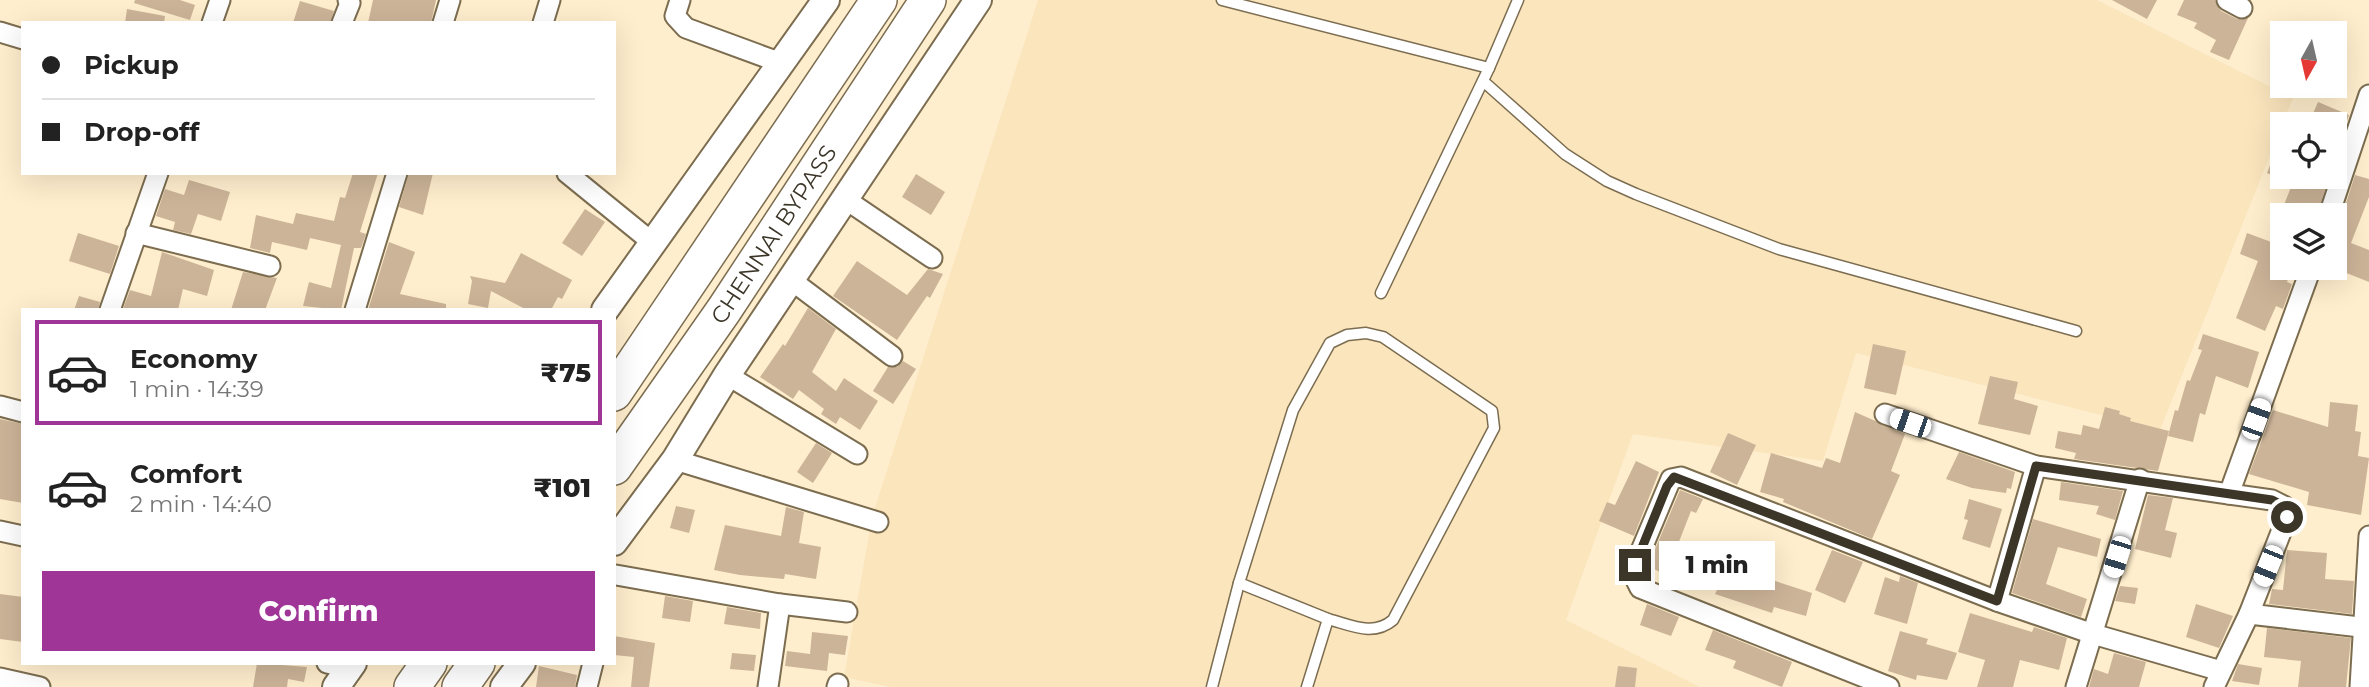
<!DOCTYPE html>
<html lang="en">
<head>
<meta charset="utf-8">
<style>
	body { margin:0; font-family:Montserrat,sans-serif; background:#f6f6f6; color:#222; height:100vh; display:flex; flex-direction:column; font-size:26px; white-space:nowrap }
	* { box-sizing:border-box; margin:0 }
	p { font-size:23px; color:#767676 }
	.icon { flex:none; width:38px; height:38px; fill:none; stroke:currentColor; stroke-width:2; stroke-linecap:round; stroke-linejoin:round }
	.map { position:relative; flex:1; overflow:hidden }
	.drawer { position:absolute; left:21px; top:308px; width:595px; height:357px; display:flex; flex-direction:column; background:#fff; border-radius:0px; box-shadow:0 7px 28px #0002 }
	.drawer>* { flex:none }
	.guide { position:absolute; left:21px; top:21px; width:595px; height:154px; border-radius:0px; box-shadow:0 7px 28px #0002; display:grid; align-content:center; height:154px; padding:0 21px; background:#fff }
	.needle { width:46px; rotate:188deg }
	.tools { position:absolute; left:2270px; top:21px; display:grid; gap:14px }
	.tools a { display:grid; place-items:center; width:77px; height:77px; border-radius:0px; background:#fff; box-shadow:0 7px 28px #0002; font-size:35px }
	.end { position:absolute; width:32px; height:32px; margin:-16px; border:9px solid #3c3629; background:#fff; box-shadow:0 0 0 4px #fff }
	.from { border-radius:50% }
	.bubble { position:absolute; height:49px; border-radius:0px; background:#fff; box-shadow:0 7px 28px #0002; font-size:23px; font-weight:800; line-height:49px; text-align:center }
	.car { position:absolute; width:21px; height:42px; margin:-21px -10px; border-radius:9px; box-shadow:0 0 5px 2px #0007; background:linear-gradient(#fff 24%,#345 0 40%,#fff 0 76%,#345 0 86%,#fff 0) }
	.guide b { display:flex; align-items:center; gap:24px; height:66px; font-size:26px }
	.guide b+b { border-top:2px solid #e0e0e0 }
	.guide i { width:18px; height:18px; background:#222 }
	ul { padding:12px 0 0; list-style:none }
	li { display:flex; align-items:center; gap:21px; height:105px; margin:0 14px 10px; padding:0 7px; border:4px solid transparent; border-radius:0px }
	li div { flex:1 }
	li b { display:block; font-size:26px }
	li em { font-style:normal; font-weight:800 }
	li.active { border-color:#9e3597 }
	li>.icon { width:63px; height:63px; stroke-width:1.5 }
	.cta { display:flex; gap:14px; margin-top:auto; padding:14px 21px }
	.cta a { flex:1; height:80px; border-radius:0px; background:#9e3597; color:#fff; font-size:28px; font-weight:800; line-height:80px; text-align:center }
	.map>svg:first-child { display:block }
</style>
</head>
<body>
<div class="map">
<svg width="2369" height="687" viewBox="0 0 2369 687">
	<rect width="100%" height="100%" fill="#ffeecd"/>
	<!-- built -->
	<polygon fill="#fae5bd" points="1038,0 2097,0 2293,98 2160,430 1856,353 1823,461 1633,434 1566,620 1700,687 890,687 844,677 872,517"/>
	<!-- building -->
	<g fill="#ccb498">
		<polygon points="135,0 180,0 195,5 190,20 134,3"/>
		<polygon points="373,0 436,0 431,23 368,23"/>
		<polygon points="2112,0 2157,0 2147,19"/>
		<polygon points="2184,0 2215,0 2221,11 2237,19 2248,18 2229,60 2210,52 2216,40 2194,28 2197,23 2177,15"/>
		<polygon points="300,1 334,11 330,23 293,23"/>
		<polygon points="127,9 165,16 164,23 125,23"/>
		<polygon points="2318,102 2349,115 2334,160 2334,124 2311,118"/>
		<polygon points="2281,138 2282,138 2282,180 2267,173"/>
		<polygon points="353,173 378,173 360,232 366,234 361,248 354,248 341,310 303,306 309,282 331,288 341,245 310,238 307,250 272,242 270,253 250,248 256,215 293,224 296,213 334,221 340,197 345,198"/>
		<polygon points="409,173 433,173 423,215 399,207"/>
		<polygon points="916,174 945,192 931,215 902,197"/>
		<polygon points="2355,175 2369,179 2369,197 2351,243 2369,250 2369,282 2334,268 2334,226 2341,219"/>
		<polygon points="2295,177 2329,177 2317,215 2295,215 2282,210"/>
		<polygon points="189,180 230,192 221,221 198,214 191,234 173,230 175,222 156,216 165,189 184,195"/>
		<polygon points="585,209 605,222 582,256 562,243"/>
		<polygon points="78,233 119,246 110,274 69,261"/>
		<polygon points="2247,233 2282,246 2282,268 2292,268 2287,282 2292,284 2283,309 2276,306 2265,331 2236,318 2258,261 2240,254"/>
		<polygon points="389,242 415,252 400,294 446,304 446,310 368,310"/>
		<polygon points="162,252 214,270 207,296 183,289 178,310 123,309 130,290 151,296"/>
		<polygon points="521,253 572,280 562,299 558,297 551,310 527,310 491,291 488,308 468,304 472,281 470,276 505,283"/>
		<polygon points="857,261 907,295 928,269 943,274 930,298 927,296 897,340 833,296"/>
		<polygon points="243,272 277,278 265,310 231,310"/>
		<polygon points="79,296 100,302 98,310 74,310"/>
		<polygon points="808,308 836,329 812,372 836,391 844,378 878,401 860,430 840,417 836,424 821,414 824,409 799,390 793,399 760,377 783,344 785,346"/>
		<polygon points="2203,334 2259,352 2248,388 2216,376 2205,415 2200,413 2193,442 2168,436 2175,410 2178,411 2187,380 2190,381 2202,350 2198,349"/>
		<polygon points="1873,344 1906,351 1896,395 1864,388"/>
		<polygon points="903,361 916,369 893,404 873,391 888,367 897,367"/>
		<polygon points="1990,376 2018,382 2014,399 2038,406 2030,435 1978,424"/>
		<polygon points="2330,402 2358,405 2355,431 2361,432 2358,456 2369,458 2361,515 2307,505 2309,492 2249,474 2273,410 2328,427"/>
		<polygon points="2105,407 2120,411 2119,414 2131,418 2130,421 2169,431 2158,471 2074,459 2076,453 2055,448 2058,431 2081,435 2083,425 2099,429"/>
		<polygon points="1855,412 1905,434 1891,471 1900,475 1872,539 1783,502 1784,499 1760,492 1771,453 1822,468 1826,458 1840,463"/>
		<polygon points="0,419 23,424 23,503 0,499"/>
		<polygon points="1728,433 1756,445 1737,485 1710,472"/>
		<polygon points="816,443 832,453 813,483 797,472"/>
		<polygon points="1959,452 2015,472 2011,489 2007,488 2006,493 1972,488 1946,479"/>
		<polygon points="1636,461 1659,472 1634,536 1599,521 1607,502 1615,505"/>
		<polygon points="2061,482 2123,491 2115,520 2096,514 2099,506 2059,500"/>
		<polygon points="1680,490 1703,499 1696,513 1691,511 1666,575 1648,566"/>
		<polygon points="2148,495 2173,498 2165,530 2177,533 2171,558 2135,549"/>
		<polygon points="1969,499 2002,509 1990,548 1962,539 1968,520 1964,519"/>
		<polygon points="676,506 695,510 689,533 670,528"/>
		<polygon points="786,507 804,512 799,543 821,547 816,579 785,574 784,579 740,575 714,570 725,525 781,536"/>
		<polygon points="2033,519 2101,539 2097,557 2058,547 2046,584 2087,599 2081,617 2012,593"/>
		<polygon points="1832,550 1863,562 1845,603 1815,590"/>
		<polygon points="2287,550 2327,553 2325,579 2354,581 2352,614 2269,604 2272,589 2283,590"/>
		<polygon points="1702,557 1715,562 1712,571 1756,588 1760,576 1812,593 1806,616 1774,607 1772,613 1715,594 1717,590 1692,581"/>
		<polygon points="1900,576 1918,583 1907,624 1874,614 1885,577 1899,582"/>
		<polygon points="2120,586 2138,588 2135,604 2115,601"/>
		<polygon points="0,594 23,597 23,642 0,639"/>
		<polygon points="665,596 693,601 690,622 662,618"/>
		<polygon points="1647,604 1679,617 1671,636 1640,625"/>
		<polygon points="2196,604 2233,616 2219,648 2186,637"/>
		<polygon points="727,607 761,613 760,629 724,624"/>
		<polygon points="1970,613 2032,632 2034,627 2067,638 2059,670 2020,660 2013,687 1977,687 1985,660 1958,652"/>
		<polygon points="2267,628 2351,638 2346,687 2298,687 2301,661 2264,657"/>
		<polygon points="1713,630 1792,662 1782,687 1733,668 1736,661 1705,650"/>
		<polygon points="1900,631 1928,639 1926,644 1957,653 1947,680 1917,675 1916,680 1888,671"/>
		<polygon points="812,632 848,636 845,655 829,653 827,671 785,666 787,651 810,654"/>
		<polygon points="614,636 655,643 649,687 631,687 634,657 614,655"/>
		<polygon points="732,653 756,655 754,671 730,669"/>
		<polygon points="2114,653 2146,662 2139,687 2089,687 2094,669 2108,674"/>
		<polygon points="257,663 307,667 304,682 288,679 287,687 253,687"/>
		<polygon points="2238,664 2262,668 2259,685 2232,681"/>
		<polygon points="539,666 577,675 575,687 536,687"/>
		<polygon points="1618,666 1637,668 1635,687 1615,687"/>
	</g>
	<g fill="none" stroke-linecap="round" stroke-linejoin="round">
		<defs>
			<g id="lane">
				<polyline points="1222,0 1489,68 1518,0"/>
				<polyline points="1483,81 1565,154 1607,181 1636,194 1779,249 2076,331"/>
				<polyline points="1381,293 1489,68"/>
				<polyline points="1239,583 1328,619 1307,687"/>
				<path d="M1212,687L1239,583L1293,410L1330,343L1347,335L1366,333L1383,337L1492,411L1494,428L1393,620C1373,637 1351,625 1328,619"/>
			</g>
			<g id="street">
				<polyline points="680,0 675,16 686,28 781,63"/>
				<polyline points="2227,0 2242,8"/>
				<polyline points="212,23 220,0"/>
				<polyline points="342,23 350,3 348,0"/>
				<polyline points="443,23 450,0"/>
				<polyline points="543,23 550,0"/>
				<polyline points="0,32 23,39"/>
				<polyline points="567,173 653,243"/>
				<polyline points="845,199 932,258"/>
				<polyline points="2329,215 2369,95"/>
				<polyline points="136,233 270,266"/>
				<polyline points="2311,268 2229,494 2272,500 2284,506 2287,517 2249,614 2369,628"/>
				<polyline points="791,280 892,356"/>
				<polyline points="110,310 158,173"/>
				<polyline points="355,310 397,173"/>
				<polyline points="727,375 857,454"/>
				<polyline points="0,406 23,412"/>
				<polyline points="1885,414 2036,466 2229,494"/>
				<polyline points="675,460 878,522"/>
				<polyline points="0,531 23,536"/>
				<polyline points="616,575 780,604 768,687"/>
				<polyline points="1997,601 2036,466"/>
				<polyline points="780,604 847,612"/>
				<polyline points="327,663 349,668"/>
				<polyline points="0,678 40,687"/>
				<polyline points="587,687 593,663"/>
				<polyline points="837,687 838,684"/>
				<polyline points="1889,687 1640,588 1634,576 1635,565 1671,479 1681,477 1997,601 2093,634 2221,671"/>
				<polyline points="2076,687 2140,479"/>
				<polyline points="2214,687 2249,614"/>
				<polyline points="2360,687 2369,536"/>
			</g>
			<g id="secondary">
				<polyline points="605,310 826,0"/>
				<polyline points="614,542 675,460 727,375 978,0"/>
				<polyline points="336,687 353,663"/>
				<polyline points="504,687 522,663"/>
			</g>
			<g id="highway">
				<polyline points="614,393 879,0"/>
				<path id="s1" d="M614,467L724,310L928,0"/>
				<polyline points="412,687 429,663"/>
				<polyline points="460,687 477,663"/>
			</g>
		</defs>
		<!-- lane casing -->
		<use href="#lane" stroke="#7c6d50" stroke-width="13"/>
		<!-- street casing -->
		<use href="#street" stroke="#7c6d50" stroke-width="23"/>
		<!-- secondary casing -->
		<use href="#secondary" stroke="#7c6d50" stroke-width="30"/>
		<!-- highway casing -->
		<use href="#highway" stroke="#7c6d50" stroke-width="38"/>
		<!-- lane -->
		<use href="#lane" stroke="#fff" stroke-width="10"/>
		<!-- street -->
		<use href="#street" stroke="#fff" stroke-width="19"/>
		<!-- secondary -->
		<use href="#secondary" stroke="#fff" stroke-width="26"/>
		<!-- highway -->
		<use href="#highway" stroke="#fff" stroke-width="35"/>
	</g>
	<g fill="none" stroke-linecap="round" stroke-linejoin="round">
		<!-- route -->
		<polyline stroke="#3c3629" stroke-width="9" points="1635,565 1667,486 1674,477 1997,601 2036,466 2272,500 2284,506 2287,517"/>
	</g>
	<g text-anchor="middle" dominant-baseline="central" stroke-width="7" stroke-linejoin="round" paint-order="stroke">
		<!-- street labels -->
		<g font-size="23" fill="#3c3629" stroke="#ffeecd">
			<text stroke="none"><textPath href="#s1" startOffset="282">CHENNAI BYPASS</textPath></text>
		</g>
	</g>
</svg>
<div class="tools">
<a><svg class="needle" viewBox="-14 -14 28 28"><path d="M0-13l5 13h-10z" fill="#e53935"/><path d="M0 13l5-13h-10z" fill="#767676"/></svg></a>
<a><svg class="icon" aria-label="locate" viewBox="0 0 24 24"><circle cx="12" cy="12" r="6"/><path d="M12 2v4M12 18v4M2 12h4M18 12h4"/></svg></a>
<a><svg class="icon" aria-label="layers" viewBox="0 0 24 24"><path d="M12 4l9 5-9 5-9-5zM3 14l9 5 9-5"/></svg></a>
</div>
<i class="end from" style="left:2287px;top:517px"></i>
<i class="end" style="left:1635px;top:565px"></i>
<div class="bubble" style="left:1659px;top:541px;width:116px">1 min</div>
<i class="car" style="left:2256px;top:419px;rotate:20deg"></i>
<i class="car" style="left:1910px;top:423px;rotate:289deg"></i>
<i class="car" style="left:2117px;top:557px;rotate:197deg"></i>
<i class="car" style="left:2268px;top:566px;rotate:202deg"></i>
<div class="guide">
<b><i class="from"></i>Pickup</b>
<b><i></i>Drop-off</b>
</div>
<section class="drawer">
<ul>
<li class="active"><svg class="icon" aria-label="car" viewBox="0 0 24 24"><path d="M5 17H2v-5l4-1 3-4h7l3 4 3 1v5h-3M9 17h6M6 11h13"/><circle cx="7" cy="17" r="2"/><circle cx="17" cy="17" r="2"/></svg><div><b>Economy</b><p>1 min · 14:39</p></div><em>₹75</em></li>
<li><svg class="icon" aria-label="car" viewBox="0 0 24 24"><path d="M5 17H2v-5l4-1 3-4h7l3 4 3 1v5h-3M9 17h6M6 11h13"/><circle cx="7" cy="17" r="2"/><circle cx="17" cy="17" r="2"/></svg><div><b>Comfort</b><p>2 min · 14:40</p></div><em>₹101</em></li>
</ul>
<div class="cta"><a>Confirm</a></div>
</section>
</div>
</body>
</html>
